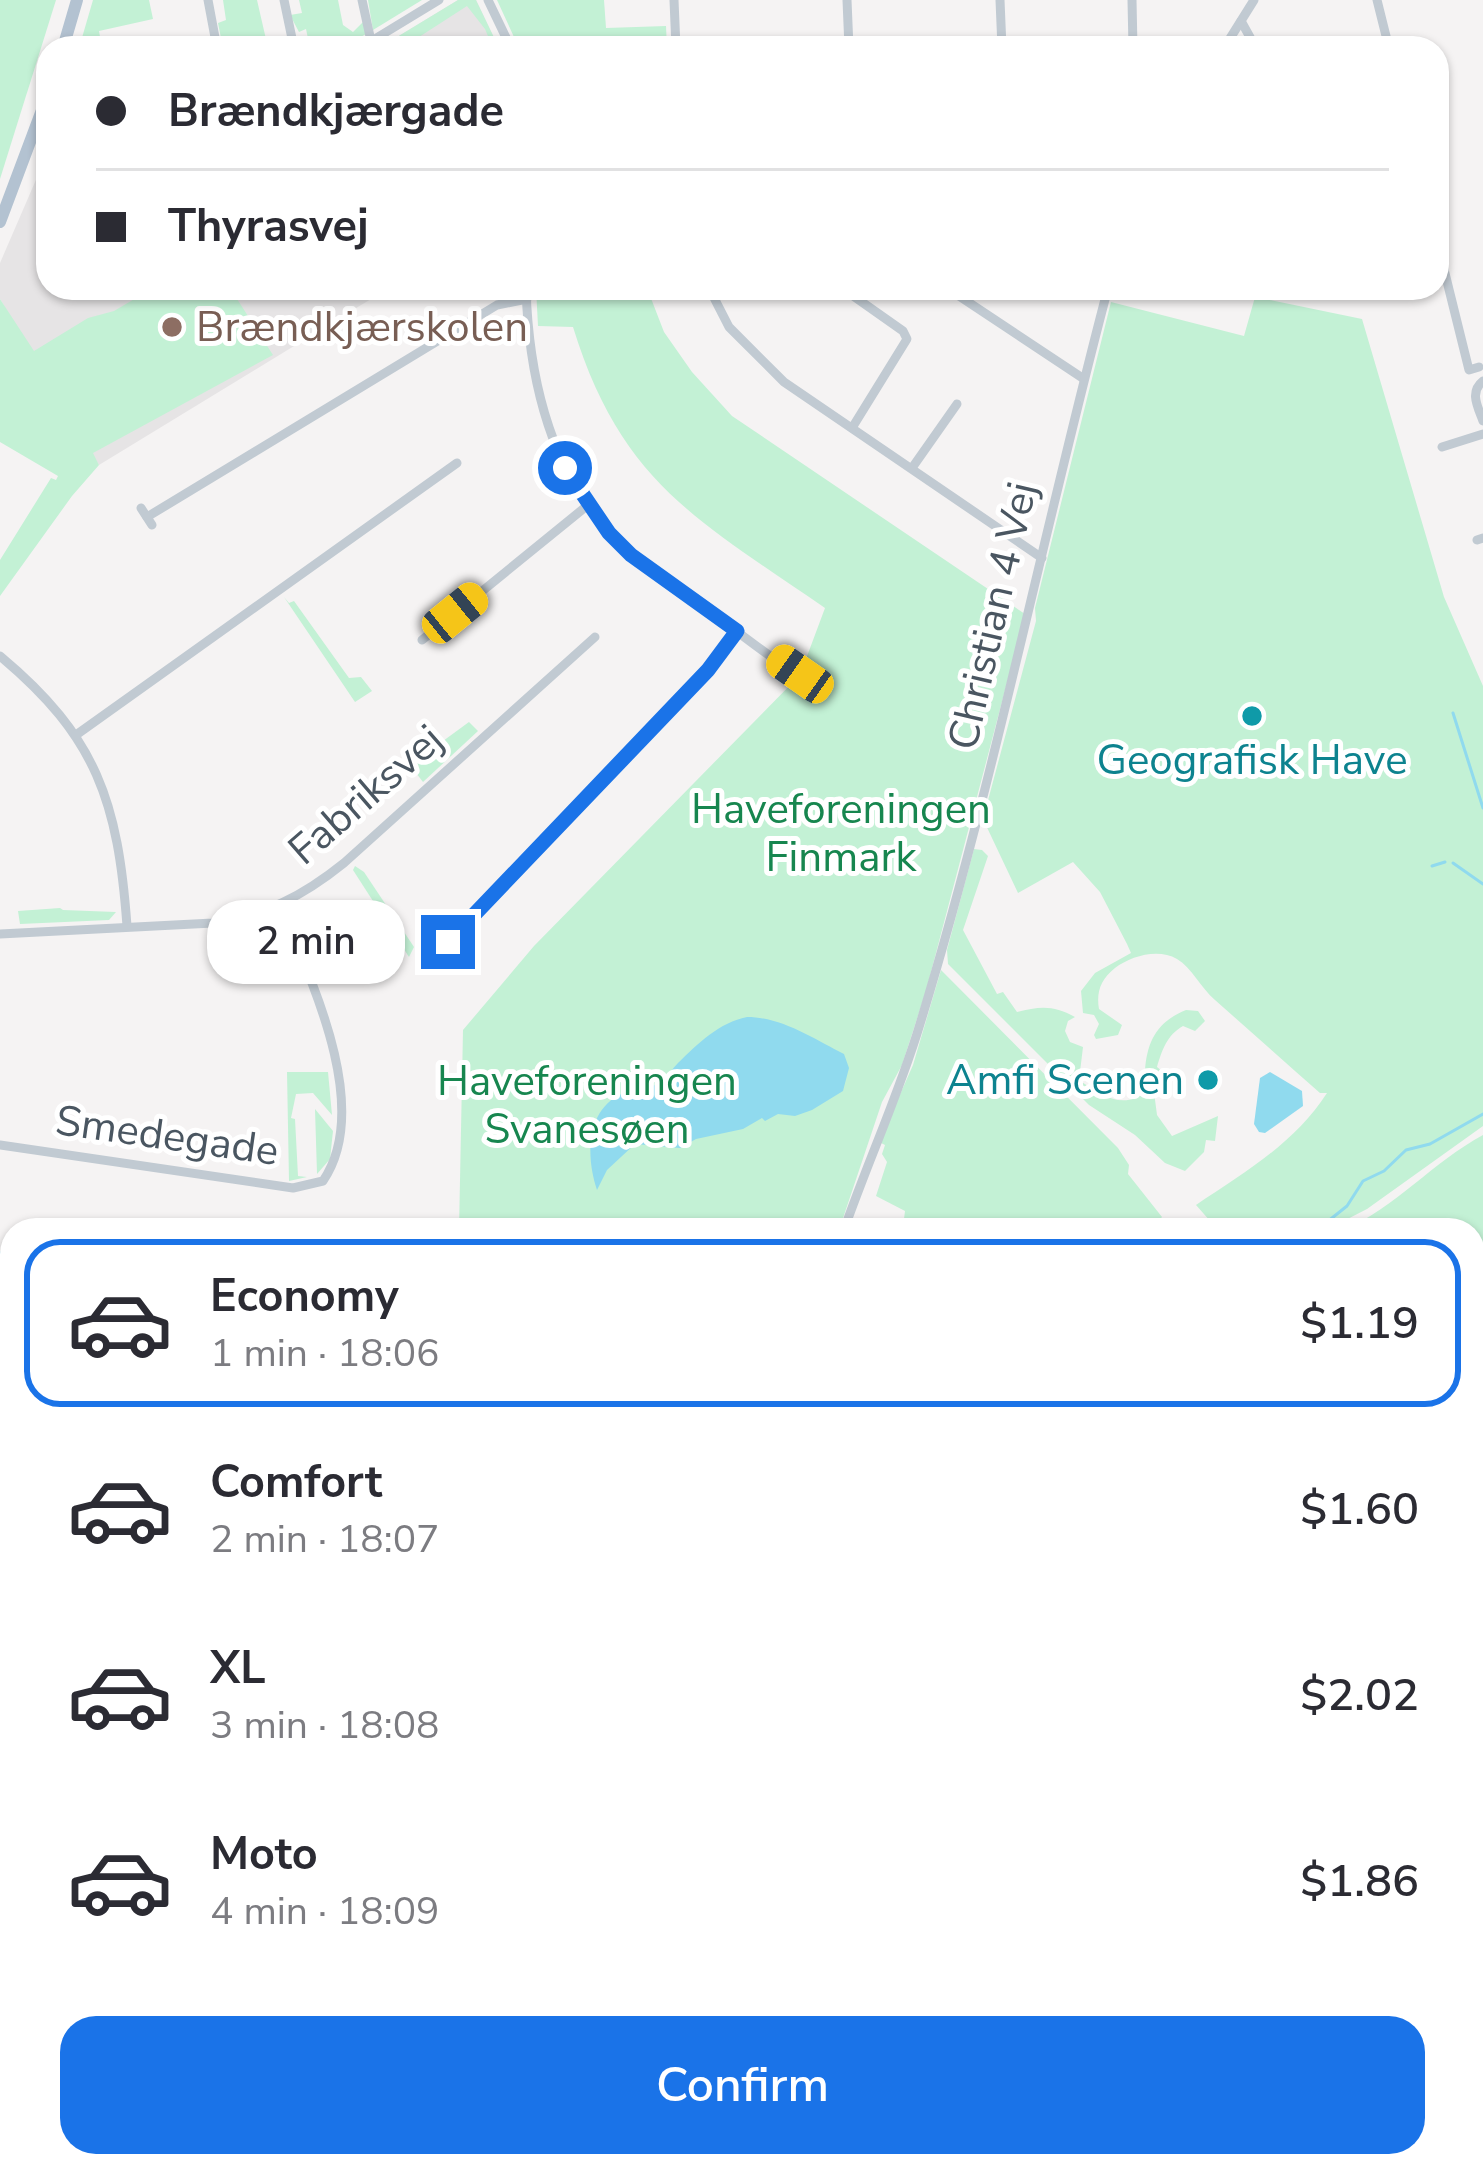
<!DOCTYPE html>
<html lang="en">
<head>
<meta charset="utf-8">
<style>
	body { margin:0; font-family:"Nunito Sans",sans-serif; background:#f2f2f3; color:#2b2b33; height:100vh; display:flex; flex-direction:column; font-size:45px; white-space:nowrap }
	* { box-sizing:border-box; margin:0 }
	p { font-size:39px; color:#7c7c81 }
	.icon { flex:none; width:66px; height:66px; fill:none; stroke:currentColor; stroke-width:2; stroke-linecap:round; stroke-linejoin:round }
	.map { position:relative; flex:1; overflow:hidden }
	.sheet { position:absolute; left:0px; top:1218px; width:1485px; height:960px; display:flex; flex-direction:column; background:#fff; border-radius:36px 36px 0 0; box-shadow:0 3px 9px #0004 }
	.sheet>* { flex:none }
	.banner { position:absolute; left:36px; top:36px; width:1413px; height:264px; border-radius:36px; box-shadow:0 3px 9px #0004; display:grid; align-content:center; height:264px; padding:0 60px; background:#fff }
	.end { position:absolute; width:54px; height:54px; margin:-27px; border:15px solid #1a73e8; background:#fff; box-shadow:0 0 0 6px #fff }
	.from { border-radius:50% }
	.bubble { position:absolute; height:84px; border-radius:36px; background:#fff; box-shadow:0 3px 9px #0004; font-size:39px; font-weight:600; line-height:84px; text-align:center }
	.car { position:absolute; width:36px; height:72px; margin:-36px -18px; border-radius:15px; box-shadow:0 0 9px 3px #0007; background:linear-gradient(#f5c518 24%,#345 0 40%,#f5c518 0 76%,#345 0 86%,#f5c518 0) }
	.banner b { display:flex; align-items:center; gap:42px; height:114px; font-size:45px }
	.banner b+b { border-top:3px solid #e1e1e2 }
	.banner i { width:30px; height:30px; background:#2b2b33 }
	ul { padding:21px 0 0; list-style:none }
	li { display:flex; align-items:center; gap:36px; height:168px; margin:0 24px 18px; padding:0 36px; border:6px solid transparent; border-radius:36px }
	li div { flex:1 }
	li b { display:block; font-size:45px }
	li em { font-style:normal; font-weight:600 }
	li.current { border-color:#1a73e8 }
	li>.icon { width:108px; height:108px; stroke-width:1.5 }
	.action { display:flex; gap:24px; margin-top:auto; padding:24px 60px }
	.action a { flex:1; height:138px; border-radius:36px; background:#1a73e8; color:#fff; font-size:48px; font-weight:600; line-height:138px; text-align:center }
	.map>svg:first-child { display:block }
</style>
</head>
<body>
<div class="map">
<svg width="1483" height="2178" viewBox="0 0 1483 2178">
	<rect width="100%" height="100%" fill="#f5f3f3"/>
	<!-- education -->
	<g fill="#e6e4e5">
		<polygon points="458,0 476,0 499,48 379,48"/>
		<polygon points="48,152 48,288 389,288 99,465 0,299 0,263"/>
	</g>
	<!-- green -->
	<g fill="#c3f1d5">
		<polygon points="0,0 56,0 0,179"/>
		<polygon points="93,0 149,0 153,19 99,31 102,48 79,48"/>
		<polygon points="223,0 257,0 268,48 223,48 218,23 226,20"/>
		<polygon points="299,0 338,0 343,25 353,32 363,22 366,34 343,47 338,40 324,48 310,48 306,29 299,32 290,15 302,13"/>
		<polygon points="368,0 422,0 373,30"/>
		<polygon points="458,0 476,0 499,48 493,48 485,29 467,6 402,48 379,48"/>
		<polygon points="497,0 604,0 606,28 666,26 667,48 519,48"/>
		<polygon points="153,288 230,288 273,355 93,453 99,465 72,496 0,596 0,560 51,478 56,480 58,476 0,442 0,299 34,351 88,318 114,311"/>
		<path d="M536,288H647L664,332L692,372L732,416L1025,614L926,991L902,1065L882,1102L839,1230H459L463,1030L534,946L800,675L825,608C698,520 621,483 573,327L538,326Z"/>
		<path d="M1255,297L1362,319L1444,597L1483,686V1126L1367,1209L1326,1230H1218L1196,1205C1245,1172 1295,1143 1327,1093H1320C1285,1062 1250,1031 1215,1000C1201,988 1192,968 1177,959C1158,948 1131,956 1115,968C1101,979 1096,992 1099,1009L1122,1025L1118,1035L1096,1039L1094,1035L1099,1024L1094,1015L1083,1013L1081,991L1095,973L1131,953L1127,944L1100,892L1073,862L1018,893L983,819L1036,621L1035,608L1111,302L1244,336Z"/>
		<polygon points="284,597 289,603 294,601 349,678 361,677 372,691 355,702"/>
		<polygon points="469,722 478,731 423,782 413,769 413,763"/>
		<path d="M974,849L982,850L988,856L963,930L997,994L1003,992L1017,1012C1040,1006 1054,1005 1075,1017L1068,1021L1065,1031L1070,1042L1083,1047L1079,1080C1101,1095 1123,1111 1147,1091L1154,1092L1157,1115L1172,1136L1218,1116L1215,1141L1206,1140L1204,1152L1185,1171L1165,1163L1135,1135L1089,1105L948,964L947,950Z"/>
		<polygon points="355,866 364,872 414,947 409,957 353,870"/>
		<polygon points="60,908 63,910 116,912 109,920 20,924 18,911"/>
		<polygon points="270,924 276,928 292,972 266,979 261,926"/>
		<polygon points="941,970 1118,1148 1129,1165 1128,1174 1162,1217 1151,1230 920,1230 923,1222 904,1219 905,1211 876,1196 887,1162 882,1154 885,1145 879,1142 913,1065"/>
		<path d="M1186,1010L1198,1011L1205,1021L1195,1031L1183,1026C1167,1035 1162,1050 1157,1067L1168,1076L1145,1071C1147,1041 1157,1022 1186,1010Z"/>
		<polygon points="287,1072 328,1072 332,1115 313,1093 296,1094 291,1118 295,1119 298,1176 307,1177 289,1181"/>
		<polygon points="315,1109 333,1131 330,1159 317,1174"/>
		<path d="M1483,1135V1429L1473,1427V1230H1344C1396,1207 1433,1162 1483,1135Z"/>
		<polygon points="1473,1871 1483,1872 1483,1960 1473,1959"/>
		<polygon points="1473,2021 1483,2022 1483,2103 1473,2103"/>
		<rect x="0" y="2061" width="12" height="69"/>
		<polygon points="1483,2121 1483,2178 502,2178 501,2169 487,2171 486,2166 1473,2166 1473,2122"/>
	</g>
	<!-- water -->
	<g fill="#90daee">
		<path d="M747,1017C782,1017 814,1039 844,1054L849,1068L843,1091L812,1110L795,1116L778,1114L765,1121L762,1118L743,1129L696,1139L680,1148L635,1144L607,1170L597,1190C586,1157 585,1110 623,1093C634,1088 649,1089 659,1083C666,1079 672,1069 678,1063C697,1044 720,1022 747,1017Z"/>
		<polygon points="1270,1072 1302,1091 1303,1106 1265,1133 1259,1132 1254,1124 1260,1078"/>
	</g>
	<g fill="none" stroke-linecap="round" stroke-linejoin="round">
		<!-- stream -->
		<g stroke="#90daee" stroke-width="3">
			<polyline points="1453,713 1483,808"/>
			<polyline points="1453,863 1483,884"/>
			<polyline points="1432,866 1445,862"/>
			<polyline points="1317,1230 1347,1206 1363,1181 1384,1171 1406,1150 1430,1144 1483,1114"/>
			<polyline points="0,1253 12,1257"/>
			<polyline points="886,2178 889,2166"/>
		</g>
		<!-- minor -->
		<g stroke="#c1cad2" stroke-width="9">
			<polyline points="208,0 217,48"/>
			<polyline points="284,0 294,48"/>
			<polyline points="362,0 371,41"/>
			<polyline points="488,0 511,48"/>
			<polyline points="674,0 676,48"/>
			<polyline points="847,0 849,48"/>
			<polyline points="1000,0 1002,48"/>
			<polyline points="1132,0 1133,48"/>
			<polyline points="1377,0 1389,48"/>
			<polyline points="1241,21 1256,48"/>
			<polyline points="360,48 439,0"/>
			<polyline points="1224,48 1254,0"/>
			<polyline points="1437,241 1469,370 1479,367"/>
			<path d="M526,288C529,387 554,486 631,555C659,580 691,599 721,620C750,640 781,668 814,681"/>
			<polyline points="709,288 729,327 784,382 1042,558"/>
			<polyline points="842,288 903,331 907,339 852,428"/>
			<polyline points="947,288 1084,379"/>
			<path d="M1483,381C1469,392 1478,407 1483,421"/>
			<polyline points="1442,447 1483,434"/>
			<polyline points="912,468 957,404"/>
			<polyline points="141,508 152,525"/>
			<polyline points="147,517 497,305 527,299"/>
			<polyline points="1477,540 1483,538"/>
			<polyline points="422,640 588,505"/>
			<path d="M0,656C97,737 118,802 127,926"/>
			<polyline points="76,735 457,463"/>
			<path d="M0,934L213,923C266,915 303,896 344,863L595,637"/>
			<polyline points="448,942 708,670 737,631"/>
			<path d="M0,1145L293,1188L323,1181C373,1108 311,979 280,907"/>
			<path d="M844,1230C868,1161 899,1094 920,1024C994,782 1043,533 1108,288"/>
			<polyline points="0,1389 12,1389"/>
			<polyline points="0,1632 12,1632"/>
			<polyline points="0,1929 12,1929"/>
			<polyline points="1473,2107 1483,2107"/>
			<polyline points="294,2178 294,2166"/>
		</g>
		<!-- major -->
		<g stroke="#b3c2d1" stroke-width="12">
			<polyline points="63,48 77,0"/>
			<polyline points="0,222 48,94"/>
		</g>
	</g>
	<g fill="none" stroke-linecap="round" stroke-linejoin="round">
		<!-- route -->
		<polyline stroke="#1a73e8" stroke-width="15" points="448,942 708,670 737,631 631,555 609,533 565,468"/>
	</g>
	<!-- markers -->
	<circle fill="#8d6e63" stroke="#fff" stroke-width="4.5" cx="172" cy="327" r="12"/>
	<g fill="#0f9aa8" stroke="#fff" stroke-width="4.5">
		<circle cx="1252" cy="716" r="12"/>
		<circle cx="1208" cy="1080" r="12"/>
	</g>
	<g text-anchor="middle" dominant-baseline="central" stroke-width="10" stroke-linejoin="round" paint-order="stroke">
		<!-- education labels -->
		<g font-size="42" fill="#785e54" stroke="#fff" text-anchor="start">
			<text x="196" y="327">Brændkjærskolen</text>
		</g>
		<!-- street labels -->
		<g font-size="42" fill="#4a5661" stroke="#fff">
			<text transform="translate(993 616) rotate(-77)">Christian 4 Vej</text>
			<text transform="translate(366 795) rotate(-41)">Fabriksvej</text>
			<text transform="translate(167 1136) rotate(8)">Smedegade</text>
		</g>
		<!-- culture labels -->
		<g font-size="42" fill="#0d838f" stroke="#fff">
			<text x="1252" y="760">Geografisk Have</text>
			<text x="1184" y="1080" text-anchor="end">Amfi Scenen</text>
		</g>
		<!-- park labels -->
		<g font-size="42" fill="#17864f" stroke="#fff">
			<text x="841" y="809">Haveforeningen<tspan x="841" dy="48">Finmark</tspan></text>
			<text x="587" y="1081">Haveforeningen<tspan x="587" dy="48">Svanesøen</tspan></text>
		</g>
	</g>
</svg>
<i class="end from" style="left:565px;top:468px"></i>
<i class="end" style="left:448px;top:942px"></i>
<div class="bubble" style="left:207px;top:900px;width:198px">2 min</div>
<i class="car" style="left:455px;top:613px;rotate:51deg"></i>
<i class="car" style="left:800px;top:674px;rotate:305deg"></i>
<div class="banner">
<b><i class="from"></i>Brændkjærgade</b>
<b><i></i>Thyrasvej</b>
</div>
<section class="sheet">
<ul>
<li class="current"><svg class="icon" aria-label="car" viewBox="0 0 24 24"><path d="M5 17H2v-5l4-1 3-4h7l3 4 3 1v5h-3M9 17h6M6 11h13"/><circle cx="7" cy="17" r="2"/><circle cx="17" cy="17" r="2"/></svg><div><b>Economy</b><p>1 min · 18:06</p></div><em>$1.19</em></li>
<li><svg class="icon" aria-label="car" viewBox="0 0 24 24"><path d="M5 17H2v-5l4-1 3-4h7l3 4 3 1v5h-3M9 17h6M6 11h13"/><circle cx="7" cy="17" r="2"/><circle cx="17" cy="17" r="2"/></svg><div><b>Comfort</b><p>2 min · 18:07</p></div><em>$1.60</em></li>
<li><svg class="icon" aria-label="car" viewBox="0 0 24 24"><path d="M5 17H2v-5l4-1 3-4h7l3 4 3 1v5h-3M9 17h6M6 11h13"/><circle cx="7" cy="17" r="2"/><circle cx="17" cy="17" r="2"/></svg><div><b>XL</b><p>3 min · 18:08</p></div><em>$2.02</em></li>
<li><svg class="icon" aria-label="car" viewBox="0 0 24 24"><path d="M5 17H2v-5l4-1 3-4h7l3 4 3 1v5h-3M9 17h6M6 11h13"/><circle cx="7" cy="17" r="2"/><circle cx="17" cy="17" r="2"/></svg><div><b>Moto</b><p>4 min · 18:09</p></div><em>$1.86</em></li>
</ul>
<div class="action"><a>Confirm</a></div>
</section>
</div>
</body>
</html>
